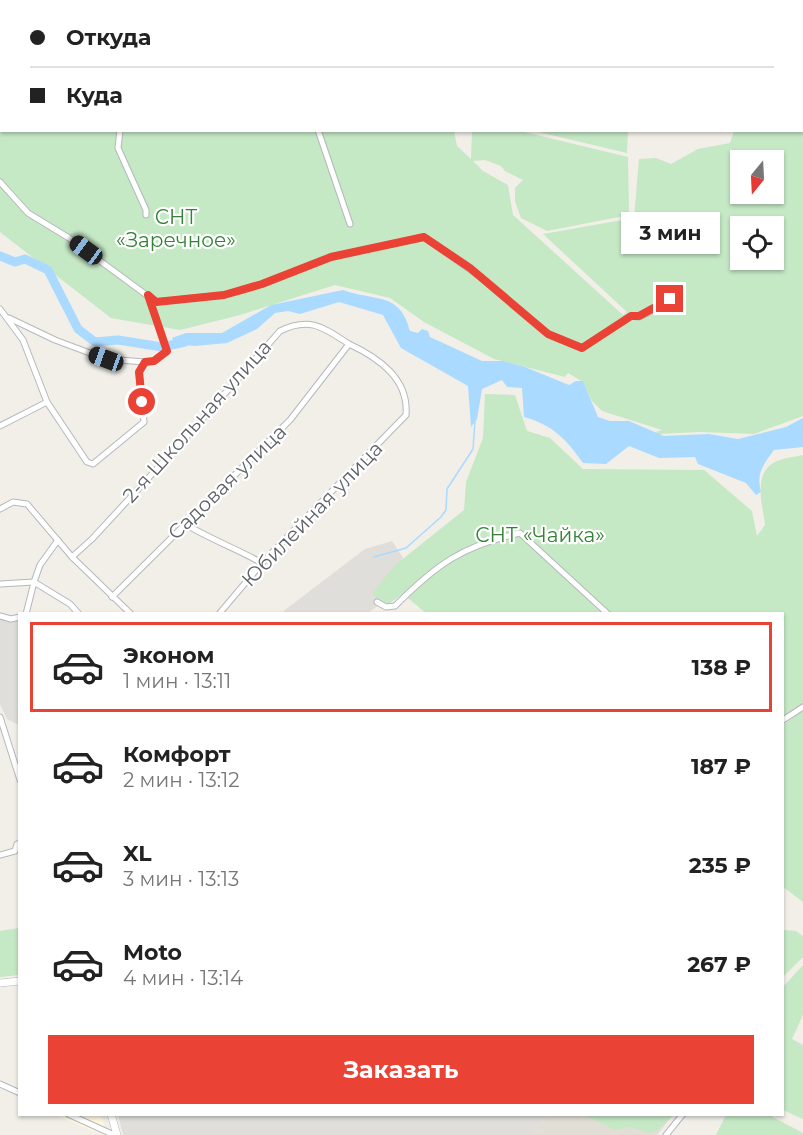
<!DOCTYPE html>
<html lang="ru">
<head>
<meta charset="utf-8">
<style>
	body { margin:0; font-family:Montserrat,sans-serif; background:#f6f6f6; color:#222; height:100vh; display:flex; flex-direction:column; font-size:22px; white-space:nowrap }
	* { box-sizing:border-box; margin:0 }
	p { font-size:20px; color:#767676 }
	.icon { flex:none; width:33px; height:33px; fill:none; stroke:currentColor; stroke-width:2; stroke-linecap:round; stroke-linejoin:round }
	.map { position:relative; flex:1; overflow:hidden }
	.side { position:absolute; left:18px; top:612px; width:766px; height:504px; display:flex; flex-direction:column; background:#fff; border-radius:0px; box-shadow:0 2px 4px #0004 }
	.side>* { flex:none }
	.guide { position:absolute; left:0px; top:0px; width:804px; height:132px; box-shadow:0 2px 4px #0004; display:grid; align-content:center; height:132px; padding:0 30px; background:#fff }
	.needle { width:39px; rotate:198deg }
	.fabs { position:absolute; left:730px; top:150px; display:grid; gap:12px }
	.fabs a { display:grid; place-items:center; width:54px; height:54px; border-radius:0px; background:#fff; box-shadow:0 2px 4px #0004; font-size:30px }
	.end { position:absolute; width:27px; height:27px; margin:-14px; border:8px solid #ea4335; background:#fff; box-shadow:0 0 0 3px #fff }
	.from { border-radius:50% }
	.bubble { position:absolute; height:42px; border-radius:0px; background:#fff; box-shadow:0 2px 4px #0004; font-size:20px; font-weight:700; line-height:42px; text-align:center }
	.car { position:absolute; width:18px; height:36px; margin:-18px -9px; border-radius:8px; box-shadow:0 0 4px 2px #0007; background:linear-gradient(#222 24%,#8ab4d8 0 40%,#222 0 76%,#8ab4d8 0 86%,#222 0) }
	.guide b { display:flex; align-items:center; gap:21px; height:57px; font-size:22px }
	.guide b+b { border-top:2px solid #e0e0e0 }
	.guide i { width:15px; height:15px; background:#222 }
	ul { padding:10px 0 0; list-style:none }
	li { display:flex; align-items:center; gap:18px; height:90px; margin:0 12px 9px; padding:0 18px; border:3px solid transparent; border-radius:0px }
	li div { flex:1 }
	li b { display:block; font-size:22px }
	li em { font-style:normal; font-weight:700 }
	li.current { border-color:#ea4335 }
	li>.icon { width:54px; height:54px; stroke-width:1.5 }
	.primary-button { display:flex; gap:12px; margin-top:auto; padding:12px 30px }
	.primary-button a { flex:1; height:69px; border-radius:0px; background:#ea4335; color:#fff; font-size:24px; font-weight:700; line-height:69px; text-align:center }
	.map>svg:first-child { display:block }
</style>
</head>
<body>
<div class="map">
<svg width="803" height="1135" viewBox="0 0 803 1135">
	<rect width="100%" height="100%" fill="#f1efe8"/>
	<!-- commercial -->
	<polygon fill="#fef7e0" points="55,1115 101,1115 107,1135 103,1135"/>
	<!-- industrial -->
	<g fill="#e0deda">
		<polygon points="392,541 403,558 373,593 383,602 368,613 281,613 365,549"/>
		<polygon points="18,615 20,635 19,725 7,719 0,704 0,616"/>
		<polygon points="118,1115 546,1115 533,1135 123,1135"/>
	</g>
	<!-- education -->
	<polygon fill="#e1ded6" points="546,1115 673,1115 657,1135 533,1135"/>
	<!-- green -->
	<g fill="#c5e8c5" fill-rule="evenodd">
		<path d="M0,0H432L2,2V130L454,131L457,146L471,159L472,131L516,130L628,157L629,215L547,231L521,218L515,201V188L523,180L505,171L501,166L485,160L473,161L483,171L508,185L513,215L623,315L627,312L543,234L634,218L639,159L656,158L671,164L698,149L730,143L734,131L802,130V2L683,1L803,0V416L754,434L700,432L658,434L656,432L662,430L602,411L592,401L583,382L568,373L565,377L494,359L424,322L390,298L335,285L240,315L180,330L111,318L0,232ZM741,160H774V194H741ZM741,226H774V260H741Z"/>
		<polygon points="472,0 677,0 471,1"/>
		<polygon points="534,131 628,131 627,153"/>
		<path d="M485,394L515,395L527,431L550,438L583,469L704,470L752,511L757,536L765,525C763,506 752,474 775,462C783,458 794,457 803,455V902L783,887V725L797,715H783V614H427L403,594L387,605L372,594L394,566L464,510L466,482L483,438Z"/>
		<polygon points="19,928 19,975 0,977 0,931"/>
		<polygon points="784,930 796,931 803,936 803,957 783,977"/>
		<polygon points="803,965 803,1015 792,1039 803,1045 803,1119 783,1110 783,987"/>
		<polygon points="585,1115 673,1115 656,1131 650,1133 630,1127 615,1130"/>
		<polygon points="726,1115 769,1115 803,1133 803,1135 716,1135"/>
	</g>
	<!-- water -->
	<path fill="#aadaff" d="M343,290C375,302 400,291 410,331L418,333L422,329L428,331L430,337L482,361H503L525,367L569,385L576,381H583L598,417L610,421H629L664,436L709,434L738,439L786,427L803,418V447L774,450C763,465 756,473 761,492L756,495L746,483L698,464L695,457L659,458L629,446L606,464L583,463C566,439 553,425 524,417L522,388L507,387L502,380L482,389L477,419L471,427L468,386L401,348L383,315L339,302L300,314L288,311L275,313L257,329L227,343L195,346L175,344L172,338L186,333H222L271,305Z"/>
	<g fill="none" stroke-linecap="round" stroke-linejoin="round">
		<!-- stream -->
		<polyline stroke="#aadaff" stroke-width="1.5" points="374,557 406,548 441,517 446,510 447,489 473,449 475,421"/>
		<!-- river -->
		<polyline stroke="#aadaff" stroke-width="9" points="0,256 15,262 25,259 48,270 78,329 95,342 118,340 162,347 185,342"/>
		<defs>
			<g id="minor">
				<polyline points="101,0 102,2"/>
				<polyline points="273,0 274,2"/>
				<polyline points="120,130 118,148 146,210 146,215"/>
				<polyline points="318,130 350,224"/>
				<polyline points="0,182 28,213 69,238 156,302 224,295 262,284 331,257 424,237 482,278 548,334 582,348 631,316 639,317 675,299"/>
				<polyline points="0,309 23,340 47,402 0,426"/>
				<polyline points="9,318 55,340 106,359 145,362"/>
				<polyline points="47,402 87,462 93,464 144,422 139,372 145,362 154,361 167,351 148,295"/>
				<polyline points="0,509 13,502 27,504 72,557 131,614"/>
				<path d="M185,524C210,539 237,549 262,563"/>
				<path d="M72,557L92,539L189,434L280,331C310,316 324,328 349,344L290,420L112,597"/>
				<polyline points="0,584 34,582 40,565 58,540"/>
				<path d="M377,602L386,607L395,606C437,564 462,546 520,533L608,614"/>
				<polyline points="26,614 34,582 70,604 79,614"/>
				<path d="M219,614L262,563L406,415C409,379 379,358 349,344"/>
				<polyline points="0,616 11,619 20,617"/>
				<polyline points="0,717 20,780"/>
				<polyline points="783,720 803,707"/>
				<polyline points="0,855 15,851 17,844 20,843"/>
				<polyline points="0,1084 20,1093"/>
				<polyline points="68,1114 114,1135"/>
				<polyline points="666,1135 683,1114"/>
			</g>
			<g id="tertiary">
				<polyline points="0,983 20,981"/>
				<polyline points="111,1114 117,1135"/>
			</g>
		</defs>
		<!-- minor casing -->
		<use href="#minor" stroke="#b5b8bc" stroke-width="7"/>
		<!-- tertiary casing -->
		<use href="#tertiary" stroke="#b5b8bc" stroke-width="8"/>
		<!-- minor -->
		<use href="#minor" stroke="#fff" stroke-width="5"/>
		<!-- tertiary -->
		<use href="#tertiary" stroke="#fff" stroke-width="7"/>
	</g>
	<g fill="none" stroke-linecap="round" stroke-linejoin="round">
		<!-- route -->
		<polyline stroke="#ea4335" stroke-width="8" points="142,402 139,372 145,362 154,361 167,351 148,295 156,302 224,295 262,284 331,257 424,237 470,268 548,334 582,348 631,316 639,316 670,299"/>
	</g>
	<g text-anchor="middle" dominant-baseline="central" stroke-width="4.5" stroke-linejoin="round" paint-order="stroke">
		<!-- park labels -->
		<g font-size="20" fill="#348238" stroke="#fff">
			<text x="176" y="217">СНТ<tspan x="176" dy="23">«Заречное»</tspan></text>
			<text x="540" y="535">СНТ «Чайка»</text>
		</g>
		<!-- street labels -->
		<g font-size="20" fill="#5f6368" stroke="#fff">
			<text transform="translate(197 421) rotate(-48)">2-я Школьная улица</text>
			<text transform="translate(227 482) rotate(-44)">Садовая улица</text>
			<text transform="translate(312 514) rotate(-46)">Юбилейная улица</text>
		</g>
	</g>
</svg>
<div class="fabs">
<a><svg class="needle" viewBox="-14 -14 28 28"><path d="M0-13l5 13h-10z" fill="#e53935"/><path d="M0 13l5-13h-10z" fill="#767676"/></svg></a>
<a><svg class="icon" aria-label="locate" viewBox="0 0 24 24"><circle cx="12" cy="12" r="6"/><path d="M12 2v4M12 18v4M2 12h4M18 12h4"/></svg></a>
</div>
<i class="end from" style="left:142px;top:402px"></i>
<i class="end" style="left:670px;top:299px"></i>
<div class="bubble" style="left:621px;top:212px;width:99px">3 мин</div>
<i class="car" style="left:86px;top:250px;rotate:306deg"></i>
<i class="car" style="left:106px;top:359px;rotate:290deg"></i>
<div class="guide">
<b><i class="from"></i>Откуда</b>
<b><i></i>Куда</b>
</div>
<section class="side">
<ul>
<li class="current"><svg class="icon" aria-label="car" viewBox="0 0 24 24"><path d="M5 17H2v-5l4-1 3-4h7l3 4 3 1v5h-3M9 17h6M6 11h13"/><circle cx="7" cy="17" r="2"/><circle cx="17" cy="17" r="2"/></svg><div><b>Эконом</b><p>1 мин · 13:11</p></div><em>138 ₽</em></li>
<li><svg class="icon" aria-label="car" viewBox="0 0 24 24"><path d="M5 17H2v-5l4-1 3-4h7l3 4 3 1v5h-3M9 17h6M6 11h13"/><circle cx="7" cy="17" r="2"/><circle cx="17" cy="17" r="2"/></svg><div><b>Комфорт</b><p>2 мин · 13:12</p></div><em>187 ₽</em></li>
<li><svg class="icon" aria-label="car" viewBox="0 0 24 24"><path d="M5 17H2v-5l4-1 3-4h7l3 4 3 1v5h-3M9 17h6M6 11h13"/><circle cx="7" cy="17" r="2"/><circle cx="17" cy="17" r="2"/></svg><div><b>XL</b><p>3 мин · 13:13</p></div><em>235 ₽</em></li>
<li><svg class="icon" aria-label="car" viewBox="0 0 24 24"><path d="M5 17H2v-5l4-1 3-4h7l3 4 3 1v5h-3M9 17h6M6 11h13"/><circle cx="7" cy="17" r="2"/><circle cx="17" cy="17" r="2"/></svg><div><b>Moto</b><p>4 мин · 13:14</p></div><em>267 ₽</em></li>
</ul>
<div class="primary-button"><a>Заказать</a></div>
</section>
</div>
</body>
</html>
